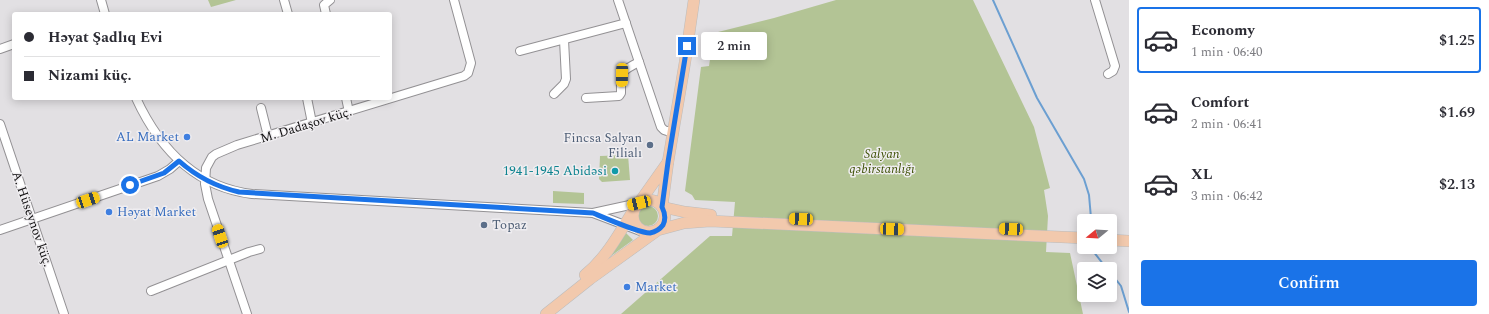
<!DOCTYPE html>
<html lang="en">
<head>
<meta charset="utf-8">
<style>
	body { margin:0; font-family:Spectral,serif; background:#f7f7f7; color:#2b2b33; height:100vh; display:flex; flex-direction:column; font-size:15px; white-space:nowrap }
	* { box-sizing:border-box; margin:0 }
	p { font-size:13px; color:#7c7c81 }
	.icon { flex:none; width:22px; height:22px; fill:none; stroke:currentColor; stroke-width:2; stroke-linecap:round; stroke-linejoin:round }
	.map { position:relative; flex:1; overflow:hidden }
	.side { display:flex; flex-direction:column; background:#fff; width:360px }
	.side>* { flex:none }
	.top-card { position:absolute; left:12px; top:12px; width:380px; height:88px; border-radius:4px; box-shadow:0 2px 10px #0003; display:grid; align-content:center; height:88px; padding:0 12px; background:#fff }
	.needle { width:26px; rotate:252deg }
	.buttons { position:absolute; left:1077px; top:214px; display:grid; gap:8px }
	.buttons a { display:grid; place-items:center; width:40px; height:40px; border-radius:4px; background:#fff; box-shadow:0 2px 10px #0003; font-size:20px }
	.end { position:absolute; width:18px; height:18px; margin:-9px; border:5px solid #1a73e8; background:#fff; box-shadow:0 0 0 2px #fff }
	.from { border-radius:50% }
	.bubble { position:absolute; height:28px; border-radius:4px; background:#fff; box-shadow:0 2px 10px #0003; font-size:13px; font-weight:600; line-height:28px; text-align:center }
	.car { position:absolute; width:12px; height:24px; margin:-12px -6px; border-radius:5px; box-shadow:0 0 3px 1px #0007; background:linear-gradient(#f5c518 24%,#345 0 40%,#f5c518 0 76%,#345 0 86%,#f5c518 0) }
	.top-card b { display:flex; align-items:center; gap:14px; height:38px; font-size:15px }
	.top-card b+b { border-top:1px solid #e1e1e2 }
	.top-card i { width:10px; height:10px; background:#2b2b33 }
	ul { padding:7px 0 0; list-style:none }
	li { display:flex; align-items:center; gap:12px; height:66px; margin:0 8px 6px; padding:0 4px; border:2px solid transparent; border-radius:4px }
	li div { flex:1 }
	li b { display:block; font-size:15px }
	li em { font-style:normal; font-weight:600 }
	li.current { border-color:#1a73e8 }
	li>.icon { width:36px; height:36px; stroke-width:1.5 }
	.primary-button { display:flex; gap:8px; margin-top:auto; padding:8px 12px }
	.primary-button a { flex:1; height:46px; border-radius:4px; background:#1a73e8; color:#fff; font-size:16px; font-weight:600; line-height:46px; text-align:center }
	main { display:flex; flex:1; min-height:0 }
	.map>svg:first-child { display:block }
</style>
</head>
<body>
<main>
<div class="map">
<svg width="1129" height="314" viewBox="0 0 1129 314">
	<rect width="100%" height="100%" fill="#e2e0e3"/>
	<!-- green -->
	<g fill="#b3c495">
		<polygon points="208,0 236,0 211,7"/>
		<polygon points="836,0 973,0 1034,127 1050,188 1044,190 1048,216 1046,252 1070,253 1083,314 621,314 710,236 732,236 735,202 695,200 692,195 685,191 701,67 709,66 714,33 774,18"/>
		<polygon points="628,155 630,180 602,182 599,179 600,156"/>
		<polygon points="553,191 584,193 584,204 553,203"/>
		<circle cx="648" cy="216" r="10"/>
		<polygon points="626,233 633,240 611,256"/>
	</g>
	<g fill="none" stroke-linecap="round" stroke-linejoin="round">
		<!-- stream -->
		<g stroke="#6c9fd1" stroke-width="2">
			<polyline points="993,0 1037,98 1084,179 1089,195 1091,218"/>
			<polyline points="1093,251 1107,269"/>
			<polyline points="1110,272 1121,286 1129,312"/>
		</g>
		<defs>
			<g id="minor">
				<polyline points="101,0 105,14"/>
				<polyline points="284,0 288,14"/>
				<polyline points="618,0 661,127 664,130 673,133"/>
				<polyline points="1095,0 1115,66 1113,71 1108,74"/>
				<polyline points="326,14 324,5 330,0"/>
				<polyline points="0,49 14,44"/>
				<polyline points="520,51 626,23"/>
				<polyline points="554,94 564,84 566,79 564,40"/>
				<path d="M136,98C159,148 195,187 252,194L593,213"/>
				<polyline points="307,98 312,123"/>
				<polyline points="346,98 349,112"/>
				<path d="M586,98L619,96L621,93C621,72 619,72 639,62"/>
				<polyline points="261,108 268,136"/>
				<polyline points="0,124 64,314"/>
				<polyline points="639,203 593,213 643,232"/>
				<polyline points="0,230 158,176 170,169 179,161"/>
				<polyline points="151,291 249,252 260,249"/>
				<polyline points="247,314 208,199 205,184 206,168 212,157 216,154 237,145 464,76 468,73 471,63 454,0"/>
			</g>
			<g id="major">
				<polyline points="668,162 685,62 694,0"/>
				<circle cx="649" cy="216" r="16"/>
				<polyline points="639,203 668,162 662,207 685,212 711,215"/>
				<polyline points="1110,240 1129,241"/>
				<path d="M585,275C606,258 619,234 633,211"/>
				<polyline points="546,314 590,279 658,230 684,223 710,221 1084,238"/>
			</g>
		</defs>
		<!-- minor casing -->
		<use href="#minor" stroke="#939194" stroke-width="10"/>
		<!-- major casing -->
		<use href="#major" stroke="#bcbcbc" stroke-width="12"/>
		<!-- minor -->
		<use href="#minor" stroke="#fff" stroke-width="8"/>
		<!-- major -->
		<use href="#major" stroke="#f2c9ad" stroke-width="11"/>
	</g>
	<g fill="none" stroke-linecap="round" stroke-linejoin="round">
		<!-- route -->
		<path stroke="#1a73e8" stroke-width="5" d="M130,185L164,173L179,161C196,176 217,187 239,192L593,213C605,218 639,233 650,233C655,232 660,229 663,225C666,219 665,213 662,207L668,162L687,46"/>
	</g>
	<!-- markers -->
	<g fill="#3f7fe0" stroke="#efedf0" stroke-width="1.5">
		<circle cx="187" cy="137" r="4"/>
		<circle cx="109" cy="212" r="4"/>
		<circle cx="627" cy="287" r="4"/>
	</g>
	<g fill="#5c6f8a" stroke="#efedf0" stroke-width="1.5">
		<circle cx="650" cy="145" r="4"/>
		<circle cx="484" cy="225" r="4"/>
	</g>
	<circle fill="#0f9aa8" stroke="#efedf0" stroke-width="1.5" cx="615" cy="171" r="4"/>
	<g text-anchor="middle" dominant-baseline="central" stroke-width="3" stroke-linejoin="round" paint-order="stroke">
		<!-- street labels -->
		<g font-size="13" fill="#100f10" stroke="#efedf0">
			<text transform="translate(306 125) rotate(-17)">M. Dadaşov küç.</text>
			<text transform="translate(32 219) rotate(71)">A. Hüseynov küç.</text>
		</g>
		<!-- shop labels -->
		<g font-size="13" fill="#366cbe" stroke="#efedf0" text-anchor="start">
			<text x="179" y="137" text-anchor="end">AL Market</text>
			<text x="117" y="212">Həyat Market</text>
			<text x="635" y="287">Market</text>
		</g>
		<!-- service labels -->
		<g font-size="13" fill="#4e5e75" stroke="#efedf0" text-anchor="end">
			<text x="642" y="138">Fincsa Salyan<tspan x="642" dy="15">Filialı</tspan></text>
			<text x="492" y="225" text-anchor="start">Topaz</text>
		</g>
		<!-- park labels -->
		<g font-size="13" font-style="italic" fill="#3e5105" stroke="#efedf0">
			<text x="882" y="154">Salyan<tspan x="882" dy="15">qəbirstanlığı</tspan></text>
		</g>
		<!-- culture labels -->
		<g font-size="13" fill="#0d838f" stroke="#efedf0" text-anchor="end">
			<text x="607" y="171">1941-1945 Abidəsi</text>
		</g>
	</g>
</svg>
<div class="buttons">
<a><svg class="needle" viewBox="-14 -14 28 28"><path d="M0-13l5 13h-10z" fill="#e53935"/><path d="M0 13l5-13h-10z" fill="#7c7c81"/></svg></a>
<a><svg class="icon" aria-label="layers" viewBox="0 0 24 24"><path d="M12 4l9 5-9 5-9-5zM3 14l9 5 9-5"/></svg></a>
</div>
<i class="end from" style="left:130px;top:185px"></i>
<i class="end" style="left:687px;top:46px"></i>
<div class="bubble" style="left:701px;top:32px;width:66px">2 min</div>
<i class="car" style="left:622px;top:75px;rotate:181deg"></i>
<i class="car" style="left:88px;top:200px;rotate:71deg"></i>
<i class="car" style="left:639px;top:203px;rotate:257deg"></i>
<i class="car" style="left:801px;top:219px;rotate:273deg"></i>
<i class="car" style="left:892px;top:229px;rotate:92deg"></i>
<i class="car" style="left:1011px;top:229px;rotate:273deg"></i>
<i class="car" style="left:220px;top:236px;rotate:342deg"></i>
<div class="top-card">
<b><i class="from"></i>Həyat Şadlıq Evi</b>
<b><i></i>Nizami küç.</b>
</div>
</div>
<section class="side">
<ul>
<li class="current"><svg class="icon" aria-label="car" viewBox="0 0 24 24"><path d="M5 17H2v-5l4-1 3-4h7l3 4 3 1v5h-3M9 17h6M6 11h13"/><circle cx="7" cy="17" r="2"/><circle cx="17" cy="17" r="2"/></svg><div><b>Economy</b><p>1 min · 06:40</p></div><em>$1.25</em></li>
<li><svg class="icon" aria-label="car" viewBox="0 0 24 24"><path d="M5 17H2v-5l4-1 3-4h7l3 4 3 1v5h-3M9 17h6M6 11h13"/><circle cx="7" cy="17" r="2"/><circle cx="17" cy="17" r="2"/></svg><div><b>Comfort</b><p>2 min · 06:41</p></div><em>$1.69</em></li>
<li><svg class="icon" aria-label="car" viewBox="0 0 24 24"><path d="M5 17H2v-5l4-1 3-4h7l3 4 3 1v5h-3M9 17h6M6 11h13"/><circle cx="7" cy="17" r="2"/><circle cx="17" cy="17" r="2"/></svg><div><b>XL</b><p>3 min · 06:42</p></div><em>$2.13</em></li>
</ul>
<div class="primary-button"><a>Confirm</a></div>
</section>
</main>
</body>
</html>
